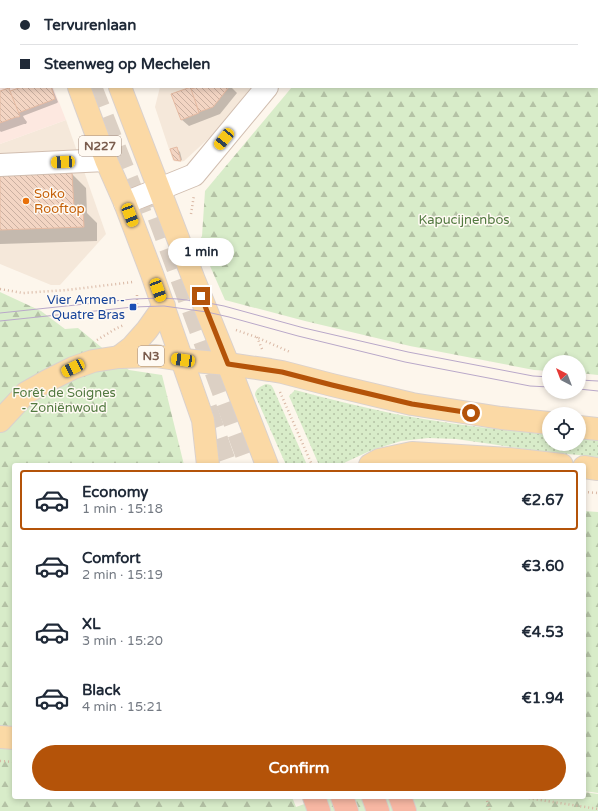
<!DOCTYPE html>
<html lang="en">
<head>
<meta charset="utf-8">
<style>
	body { margin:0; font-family:"Varela Round",sans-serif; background:#f2f2f3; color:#1f2937; height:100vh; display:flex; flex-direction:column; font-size:15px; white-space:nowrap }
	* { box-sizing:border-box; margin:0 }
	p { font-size:13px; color:#747a83 }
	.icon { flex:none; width:22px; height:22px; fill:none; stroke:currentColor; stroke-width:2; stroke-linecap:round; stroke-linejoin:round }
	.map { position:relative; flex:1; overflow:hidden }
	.panel { position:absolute; left:12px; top:463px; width:574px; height:336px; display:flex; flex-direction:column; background:#fff; border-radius:4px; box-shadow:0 2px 6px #0003 }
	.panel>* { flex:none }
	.top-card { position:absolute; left:0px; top:0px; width:598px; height:88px; box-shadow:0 2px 6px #0003; display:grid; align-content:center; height:88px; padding:0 20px; background:#fff }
	.needle { width:26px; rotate:318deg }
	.controls { position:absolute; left:542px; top:355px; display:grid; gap:8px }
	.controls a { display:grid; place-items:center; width:44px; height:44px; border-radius:50%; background:#fff; box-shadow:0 2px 6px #0003; font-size:20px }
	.end { position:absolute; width:18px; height:18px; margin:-9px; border:5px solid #b45309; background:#fff; box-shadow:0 0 0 2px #fff }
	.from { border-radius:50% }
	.bubble { position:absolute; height:28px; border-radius:14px; background:#fff; box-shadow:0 2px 6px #0003; font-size:13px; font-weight:700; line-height:28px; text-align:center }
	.car { position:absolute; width:12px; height:24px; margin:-12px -6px; border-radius:5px; box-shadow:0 0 3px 1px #0007; background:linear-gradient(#f5c518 24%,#345 0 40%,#f5c518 0 76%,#345 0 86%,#f5c518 0) }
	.top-card b { display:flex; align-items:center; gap:14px; height:38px; font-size:15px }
	.top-card b+b { border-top:1px solid #e0e1e3 }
	.top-card i { width:10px; height:10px; background:#1f2937 }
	ul { padding:7px 0 0; list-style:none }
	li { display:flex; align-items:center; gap:12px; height:60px; margin:0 8px 6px; padding:0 12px; border:2px solid transparent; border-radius:4px }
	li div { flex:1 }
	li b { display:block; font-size:15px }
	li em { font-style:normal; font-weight:700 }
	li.current { border-color:#b45309 }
	li>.icon { width:36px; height:36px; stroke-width:1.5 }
	.primary-button { display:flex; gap:8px; margin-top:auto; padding:8px 20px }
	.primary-button a { flex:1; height:46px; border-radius:24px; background:#b45309; color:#fff; font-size:16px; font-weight:700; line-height:46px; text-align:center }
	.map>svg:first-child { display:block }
</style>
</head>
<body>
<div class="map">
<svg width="598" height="811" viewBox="0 0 598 811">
	<defs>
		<pattern id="grass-dots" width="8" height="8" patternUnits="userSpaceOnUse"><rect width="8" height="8" fill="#d8ecc9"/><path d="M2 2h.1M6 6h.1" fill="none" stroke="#b4c2a5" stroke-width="1.8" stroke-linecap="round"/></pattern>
		<pattern id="forest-firs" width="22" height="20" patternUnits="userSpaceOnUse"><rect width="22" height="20" fill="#d8ecc9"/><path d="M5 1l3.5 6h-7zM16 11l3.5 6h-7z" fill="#b4c2a5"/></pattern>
		<pattern id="building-back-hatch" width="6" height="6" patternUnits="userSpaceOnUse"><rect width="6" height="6" fill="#f3d5c3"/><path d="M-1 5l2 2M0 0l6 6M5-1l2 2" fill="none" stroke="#cab0a1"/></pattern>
	</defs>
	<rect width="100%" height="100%" fill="#fdf6ec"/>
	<!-- residential -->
	<g fill="#f5e8da">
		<polygon points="160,87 251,87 221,127 184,161 179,162 173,161 155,107"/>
		<polygon points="66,120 106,234 60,285 51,285 0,264 0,144"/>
	</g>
	<!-- commercial -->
	<polygon fill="#fde8e0" points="0,62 1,62 1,87 53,87 66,120 0,144"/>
	<!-- grass -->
	<g fill="url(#grass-dots)">
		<path d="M266,384L271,385L273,388L307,465H286L255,395C255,389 261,386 266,384Z"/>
		<path d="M295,390C328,399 362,407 395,414C446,424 498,429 549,435V444H579V438L598,440V457L539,451L456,439L428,438L401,441L372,450L346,462L341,465H319L289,396Z"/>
	</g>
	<!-- forest -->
	<g fill="url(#forest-firs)">
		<polygon points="365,0 598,0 598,375 579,373 579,362 549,362 549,371 534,370 410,346 305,321 225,300 199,241 202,236 205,191 292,87 597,87 597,1 364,1"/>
		<polygon points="0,292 41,311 65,329 78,328 129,370 162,375 184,465 14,465 14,797 292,797 296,807 324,797 584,797 584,792 598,794 598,811 0,811"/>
		<polygon points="584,511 598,512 598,793 584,791"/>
	</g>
	<!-- shadow -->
	<g fill="#0003">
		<polygon points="244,0 277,0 279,1 243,1"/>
		<polygon points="25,87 52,87 58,102 57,103 23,116 24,118 27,122 26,124 24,124 1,132 0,131 0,93 8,89 11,92"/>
		<polygon points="199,87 231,87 237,93 220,114 189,126 181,119 192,90"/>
		<polygon points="176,148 180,152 182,160 176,159"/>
		<polygon points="72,174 86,188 87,213 97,223 97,241 0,244 0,175"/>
	</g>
	<!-- building -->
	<g fill="url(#building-back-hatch)" stroke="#e6bba3">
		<polygon points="22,87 51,87 55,99 18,113 10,91"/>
		<polygon points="191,87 199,113 181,120 171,94"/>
		<polygon points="197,87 229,87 213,107 199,112 191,89"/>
		<polygon points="9,88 10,89 9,89 20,116 19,117 16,117 0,123 0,91"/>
		<polygon points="177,147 181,161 174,160 170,149"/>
		<polygon points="72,173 74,208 83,208 84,227 0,230 0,174"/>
	</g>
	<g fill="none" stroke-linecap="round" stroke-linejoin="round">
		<!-- highway-tunnel -->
		<g stroke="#dcd0c4" stroke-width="22" stroke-dasharray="22 11" stroke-linecap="butt">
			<polyline points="91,87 141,214"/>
			<polyline points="149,185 157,213 250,465"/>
			<polyline points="206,408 226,465"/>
		</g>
		<defs>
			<g id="minor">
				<polyline points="339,1 340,0"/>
				<polyline points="0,165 106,160"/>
				<polyline points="125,203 194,175 267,87"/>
			</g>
			<g id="major">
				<polyline points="48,0 48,1"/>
				<polyline points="86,0 86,1"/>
				<polyline points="79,87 106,160 125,203 152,274 203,420 208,465"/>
				<polyline points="120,87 194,280 228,364 267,465"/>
				<polyline points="119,357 132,347 147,330 164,306"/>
				<polyline points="0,421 26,393 49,380 73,368 93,361 119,357 156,356 183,360 228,364 270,370 282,372 332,385 412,404 501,418 549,423"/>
				<polyline points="579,427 598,429"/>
				<polyline points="370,465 379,460 412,453 509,459 562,465"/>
				<polyline points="584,467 598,469"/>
				<polyline points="0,737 14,738"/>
			</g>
			<g id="highway">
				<polyline points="314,797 319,811"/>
				<polyline points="342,797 347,811"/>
				<polyline points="373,797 378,811"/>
				<polyline points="400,797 405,811"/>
			</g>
		</defs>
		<!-- minor casing -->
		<use href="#minor" stroke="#d1beb0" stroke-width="24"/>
		<!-- major casing -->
		<use href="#major" stroke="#dad1cd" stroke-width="24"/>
		<!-- highway casing -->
		<use href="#highway" stroke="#dad1cd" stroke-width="24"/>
		<!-- path -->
		<g stroke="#d9b8a5" stroke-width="2.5" stroke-dasharray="1 3" stroke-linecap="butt">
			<polyline points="191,214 194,195"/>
			<polyline points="0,289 23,293 67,290 133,282"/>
			<polyline points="137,308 137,295"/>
			<polyline points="236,330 256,337 290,352"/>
			<polyline points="257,337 262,349"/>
			<polyline points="97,340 117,328 124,325"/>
			<polyline points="280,392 312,465"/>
			<polyline points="584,492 598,493"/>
			<polyline points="0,761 14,762"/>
			<polyline points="486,797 490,811"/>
			<polyline points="521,797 598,809"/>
		</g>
		<!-- minor -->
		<use href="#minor" stroke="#fff" stroke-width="22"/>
		<!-- major -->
		<use href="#major" stroke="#fbd9a5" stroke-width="22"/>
		<!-- highway -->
		<use href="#highway" stroke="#f7b7a3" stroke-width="22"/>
		<!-- tram -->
		<g stroke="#b9a8c9" stroke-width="1">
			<polyline points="0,313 133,299 161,298 178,299 203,302 224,306 304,328 408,352 533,376 549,377"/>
			<polyline points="0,321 133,307 164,306 207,312 229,317 298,336 405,362 530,386 549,387"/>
			<polyline points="579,380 598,381"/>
			<polyline points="579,389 598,391"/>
		</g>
	</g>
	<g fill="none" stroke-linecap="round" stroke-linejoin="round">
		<!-- route -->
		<polyline stroke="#b45309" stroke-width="5" points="201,296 228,364 282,372 332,385 412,404 471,413"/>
	</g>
	<!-- markers -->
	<circle fill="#e8710a" stroke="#fffaf3" stroke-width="1.5" cx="26" cy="201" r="4"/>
	<rect fill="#1a4fb4" stroke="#fffaf3" stroke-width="1.5" x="129" y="303" width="8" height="8" rx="2"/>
	<g text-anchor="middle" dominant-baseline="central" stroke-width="3" stroke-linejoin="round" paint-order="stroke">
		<!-- shield labels -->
		<g fill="#fffaf3" stroke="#a28b7f" stroke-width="1">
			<rect x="79" y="136" width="42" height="20" rx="3"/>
			<rect x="138" y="346" width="26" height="20" rx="3"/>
		</g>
		<g font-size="12" font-weight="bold" fill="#7a5c4d">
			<text x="100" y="146">N227</text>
			<text x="151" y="356">N3</text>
		</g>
		<!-- food labels -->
		<g font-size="13" fill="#c56008" stroke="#fffaf3" text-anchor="start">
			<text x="34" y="194">Soko<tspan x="34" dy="15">Rooftop</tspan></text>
		</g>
		<!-- park labels -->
		<g font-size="13" fill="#537a41" stroke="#fffaf3">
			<text x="464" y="220">Kapucijnenbos</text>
			<text x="64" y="393">Forêt de Soignes<tspan x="64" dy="15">- Zoniënwoud</tspan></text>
		</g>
		<!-- transit labels -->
		<g font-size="13" fill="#164399" stroke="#fffaf3" text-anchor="end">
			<text x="125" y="300">Vier Armen -<tspan x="125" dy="15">Quatre Bras</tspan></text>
		</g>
	</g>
</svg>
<div class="controls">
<a><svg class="needle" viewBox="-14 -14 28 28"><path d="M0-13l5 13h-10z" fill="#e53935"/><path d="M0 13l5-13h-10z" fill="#747a83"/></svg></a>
<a><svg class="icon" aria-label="locate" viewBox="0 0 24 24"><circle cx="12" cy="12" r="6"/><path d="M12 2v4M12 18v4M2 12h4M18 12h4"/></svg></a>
</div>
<i class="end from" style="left:471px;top:413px"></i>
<i class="end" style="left:201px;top:296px"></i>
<div class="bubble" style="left:168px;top:238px;width:66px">1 min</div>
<i class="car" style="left:224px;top:139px;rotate:219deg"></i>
<i class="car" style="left:63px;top:162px;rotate:267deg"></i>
<i class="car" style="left:130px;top:215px;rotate:159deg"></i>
<i class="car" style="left:158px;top:290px;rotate:160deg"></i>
<i class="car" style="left:183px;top:360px;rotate:278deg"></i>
<i class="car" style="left:73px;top:368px;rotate:244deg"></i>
<div class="top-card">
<b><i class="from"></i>Tervurenlaan</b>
<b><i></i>Steenweg op Mechelen</b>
</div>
<section class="panel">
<ul>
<li class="current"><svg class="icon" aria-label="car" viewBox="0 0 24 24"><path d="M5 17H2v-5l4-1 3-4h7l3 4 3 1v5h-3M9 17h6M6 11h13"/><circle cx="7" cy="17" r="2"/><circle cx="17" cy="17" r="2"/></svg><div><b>Economy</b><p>1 min · 15:18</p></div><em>€2.67</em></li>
<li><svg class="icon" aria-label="car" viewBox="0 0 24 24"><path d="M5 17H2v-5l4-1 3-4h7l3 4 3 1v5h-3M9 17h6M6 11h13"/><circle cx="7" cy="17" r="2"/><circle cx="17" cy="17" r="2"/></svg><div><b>Comfort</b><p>2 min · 15:19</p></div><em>€3.60</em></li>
<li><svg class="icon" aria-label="car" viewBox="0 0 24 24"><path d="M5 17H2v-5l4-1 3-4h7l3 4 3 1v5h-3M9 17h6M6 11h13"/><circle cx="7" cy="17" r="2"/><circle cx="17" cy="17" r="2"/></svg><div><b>XL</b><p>3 min · 15:20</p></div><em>€4.53</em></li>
<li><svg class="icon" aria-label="car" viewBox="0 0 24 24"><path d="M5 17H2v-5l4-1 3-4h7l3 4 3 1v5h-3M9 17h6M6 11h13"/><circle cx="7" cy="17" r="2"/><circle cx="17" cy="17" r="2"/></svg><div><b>Black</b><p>4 min · 15:21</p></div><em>€1.94</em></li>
</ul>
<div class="primary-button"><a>Confirm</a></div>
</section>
</div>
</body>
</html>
